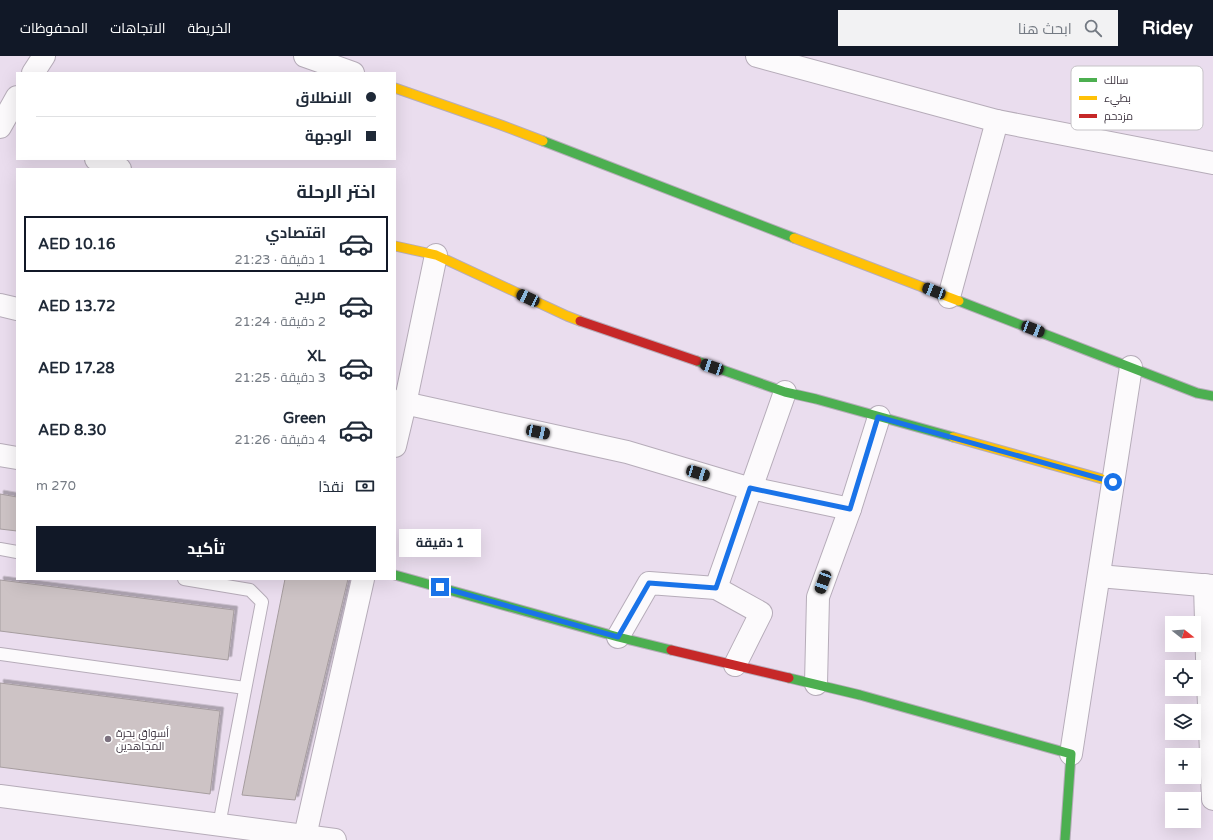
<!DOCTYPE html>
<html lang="ar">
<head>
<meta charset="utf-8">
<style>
	body { margin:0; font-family:"Varela Round",Cairo,sans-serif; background:#f2f2f3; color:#1f2937; direction:rtl; height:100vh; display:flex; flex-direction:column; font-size:15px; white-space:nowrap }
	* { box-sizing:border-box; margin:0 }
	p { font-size:13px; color:#747a83 }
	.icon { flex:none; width:22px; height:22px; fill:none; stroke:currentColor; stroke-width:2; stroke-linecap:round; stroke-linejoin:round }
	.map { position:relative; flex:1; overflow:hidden; direction:ltr }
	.sheet { position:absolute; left:16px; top:112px; width:380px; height:412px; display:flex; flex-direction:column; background:#fff; border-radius:0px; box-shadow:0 4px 16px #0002; direction:rtl }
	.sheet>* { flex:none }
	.banner { position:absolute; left:16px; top:16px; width:380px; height:88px; border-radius:0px; box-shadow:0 4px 16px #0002; direction:rtl; display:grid; align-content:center; height:88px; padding:0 20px; background:#fff }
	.needle { width:26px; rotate:107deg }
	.tools { position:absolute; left:1165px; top:560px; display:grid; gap:8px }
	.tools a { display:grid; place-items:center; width:36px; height:36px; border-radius:0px; background:#fff; box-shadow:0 4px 16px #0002; font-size:20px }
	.end { position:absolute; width:18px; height:18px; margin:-9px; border:5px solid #1a73e8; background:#fff; box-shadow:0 0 0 2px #fff }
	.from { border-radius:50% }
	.bubble { position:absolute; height:28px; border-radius:0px; background:#fff; box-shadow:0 4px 16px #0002; font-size:13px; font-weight:700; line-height:28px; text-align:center; direction:rtl }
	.car { position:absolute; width:12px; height:24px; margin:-12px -6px; border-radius:5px; box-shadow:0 0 3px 1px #0007; background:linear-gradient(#222 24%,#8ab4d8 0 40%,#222 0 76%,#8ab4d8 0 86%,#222 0) }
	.banner b { display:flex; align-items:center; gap:14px; height:38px; font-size:15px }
	.banner b+b { border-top:1px solid #e0e1e3 }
	.banner i { width:10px; height:10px; background:#1f2937 }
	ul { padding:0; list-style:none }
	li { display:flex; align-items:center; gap:12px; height:56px; margin:0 8px 6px; padding:0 12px; border:2px solid transparent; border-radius:0px }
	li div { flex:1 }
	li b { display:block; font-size:15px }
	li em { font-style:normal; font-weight:700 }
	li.current { border-color:#111827 }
	li>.icon { width:36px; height:36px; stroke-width:1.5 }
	h2 { padding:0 20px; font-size:18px; line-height:48px }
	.pay { display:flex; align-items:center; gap:10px; height:44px; padding:0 20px; font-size:15px }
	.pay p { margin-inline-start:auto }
	.button { display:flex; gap:8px; margin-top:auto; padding:8px 20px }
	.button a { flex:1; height:46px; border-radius:0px; background:#111827; color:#fff; font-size:16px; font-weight:700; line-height:46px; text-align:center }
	header { display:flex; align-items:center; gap:24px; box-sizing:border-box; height:56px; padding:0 20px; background:#111827; color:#fff }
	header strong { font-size:19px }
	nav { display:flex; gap:22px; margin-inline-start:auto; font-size:14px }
	.search { width:280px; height:36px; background:#f2f2f3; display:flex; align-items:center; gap:10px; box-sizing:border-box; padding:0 14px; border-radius:0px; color:#747a83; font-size:15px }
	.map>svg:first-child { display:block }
</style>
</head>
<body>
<header>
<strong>Ridey</strong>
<div class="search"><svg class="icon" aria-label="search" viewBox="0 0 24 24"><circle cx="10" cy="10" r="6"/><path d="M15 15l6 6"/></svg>ابحث هنا</div>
<nav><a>الخريطة</a><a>الاتجاهات</a><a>المحفوظات</a></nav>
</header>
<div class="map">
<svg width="1213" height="784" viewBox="0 0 1213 784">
	<defs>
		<filter id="shadow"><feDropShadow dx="3.5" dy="-3.5" stdDeviation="0" flood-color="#0004"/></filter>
	</defs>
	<rect width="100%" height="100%" fill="#eaddee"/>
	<!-- building -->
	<g fill="#cdc3c5" stroke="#a69d9f" filter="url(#shadow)">
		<polygon points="0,438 17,441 17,475 0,473"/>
		<polygon points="285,523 348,523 295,744 242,739"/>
		<polygon points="0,524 234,554 228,604 0,575"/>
		<polygon points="0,627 220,655 210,738 0,711"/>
	</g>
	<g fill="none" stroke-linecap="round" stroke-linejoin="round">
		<defs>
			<g id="lane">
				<polyline points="0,493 17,496"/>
				<polyline points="184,523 250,534 262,546 219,769"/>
				<polyline points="0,598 245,632"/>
			</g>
			<g id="street">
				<polyline points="305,0 353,17"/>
				<polyline points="757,0 997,65 1213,107"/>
				<polyline points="33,17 44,0"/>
				<polyline points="0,71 17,41"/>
				<polyline points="96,103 120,113"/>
				<polyline points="949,241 997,65"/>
				<polyline points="0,249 17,253"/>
				<polyline points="395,345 627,396 741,430 850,453"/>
				<polyline points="395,390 405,348 436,199"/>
				<polyline points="0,399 17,402"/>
				<polyline points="1099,520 1213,530"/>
				<polyline points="1205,529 1207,602 1213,743"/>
				<polyline points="716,532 785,336"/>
				<polyline points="618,581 649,527 716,532 761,557 735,609"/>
				<polyline points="816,628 818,541 850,453 879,361"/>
				<polyline points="1071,698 1131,311"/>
				<polyline points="0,740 335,784"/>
				<polyline points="305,780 363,523"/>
			</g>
			<g id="fast">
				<polyline points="543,85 794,182"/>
				<polyline points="959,245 1197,337 1213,340"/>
				<polyline points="697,305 785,336 816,343 953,381"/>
				<polyline points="395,519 618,581 671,594"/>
				<polyline points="789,622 860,639 1071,698 1065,784"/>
			</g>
			<g id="slow">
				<polyline points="395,32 501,69 543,85"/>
				<polyline points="794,182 959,245"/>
				<polyline points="395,190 436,199 567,260 580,265"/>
				<polyline points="953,381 1113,426"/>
			</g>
			<g id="jam">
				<polyline points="580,265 697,305"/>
				<polyline points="671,594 789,622"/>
			</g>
		</defs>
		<!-- lane casing -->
		<use href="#lane" stroke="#b6acb9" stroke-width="14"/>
		<!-- street casing -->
		<use href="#street" stroke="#b6acb9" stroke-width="24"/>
		<!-- fast casing -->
		<use href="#fast" stroke="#b6acb9" stroke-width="11"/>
		<!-- slow casing -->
		<use href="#slow" stroke="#b6acb9" stroke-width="11"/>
		<!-- jam casing -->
		<use href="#jam" stroke="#b6acb9" stroke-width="11"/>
		<!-- lane -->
		<use href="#lane" stroke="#fcfafc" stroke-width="12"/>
		<!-- street -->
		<use href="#street" stroke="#fcfafc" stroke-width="22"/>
		<!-- fast -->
		<use href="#fast" stroke="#4caf50" stroke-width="9"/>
		<!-- slow -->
		<use href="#slow" stroke="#ffc107" stroke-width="9"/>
		<!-- jam -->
		<use href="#jam" stroke="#c62828" stroke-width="9"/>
	</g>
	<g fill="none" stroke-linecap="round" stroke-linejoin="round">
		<!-- route -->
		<polyline stroke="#1a73e8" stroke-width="5" points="440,531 618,581 649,527 716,532 750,432 850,453 878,361 1113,426"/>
	</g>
	<!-- markers -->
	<circle fill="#7c717f" stroke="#fff" stroke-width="1.5" cx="108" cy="683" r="4"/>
	<g text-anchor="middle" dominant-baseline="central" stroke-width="4" stroke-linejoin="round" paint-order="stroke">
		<!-- poi labels -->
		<g font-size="11" fill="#403743" stroke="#fff" text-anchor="start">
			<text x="116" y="677">أسواق بحرة<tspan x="116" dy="13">المجاهدين</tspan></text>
		</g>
	</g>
	<!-- legend -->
	<rect x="1071" y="10" width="132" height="64" rx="6" fill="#fff" stroke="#c6c3c7" stroke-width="1"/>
	<rect x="1079" y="22" width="18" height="4" fill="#4caf50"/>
	<rect x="1079" y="40" width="18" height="4" fill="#ffc107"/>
	<rect x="1079" y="58" width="18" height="4" fill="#c62828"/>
	<g font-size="11" fill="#403743">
		<text x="1104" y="28">سالك</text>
		<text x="1104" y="46">بطيء</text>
		<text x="1104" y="64">مزدحم</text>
	</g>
</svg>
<div class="tools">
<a><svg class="needle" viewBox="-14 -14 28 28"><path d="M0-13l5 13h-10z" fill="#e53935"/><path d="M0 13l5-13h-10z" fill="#747a83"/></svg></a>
<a><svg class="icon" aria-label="locate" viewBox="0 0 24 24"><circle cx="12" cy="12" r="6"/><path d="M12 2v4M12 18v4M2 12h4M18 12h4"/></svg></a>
<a><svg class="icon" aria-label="layers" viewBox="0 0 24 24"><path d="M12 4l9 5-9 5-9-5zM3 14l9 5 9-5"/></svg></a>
<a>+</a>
<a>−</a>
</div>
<i class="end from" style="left:1113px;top:426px"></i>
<i class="end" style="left:440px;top:531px"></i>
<div class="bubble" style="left:399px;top:473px;width:82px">1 دقيقة</div>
<i class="car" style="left:934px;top:235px;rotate:291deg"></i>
<i class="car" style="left:528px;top:242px;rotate:295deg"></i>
<i class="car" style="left:1033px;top:273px;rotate:111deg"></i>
<i class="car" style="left:712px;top:311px;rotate:289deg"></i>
<i class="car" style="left:538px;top:376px;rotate:102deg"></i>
<i class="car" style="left:698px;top:417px;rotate:107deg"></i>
<i class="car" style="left:823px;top:526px;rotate:200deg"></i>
<div class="banner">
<b><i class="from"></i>الانطلاق</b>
<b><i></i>الوجهة</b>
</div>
<section class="sheet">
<h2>اختر الرحلة</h2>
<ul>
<li class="current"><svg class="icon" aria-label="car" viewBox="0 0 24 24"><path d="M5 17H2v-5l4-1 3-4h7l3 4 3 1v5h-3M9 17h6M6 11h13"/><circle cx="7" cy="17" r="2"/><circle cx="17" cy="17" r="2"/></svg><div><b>اقتصادي</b><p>1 دقيقة · 21:23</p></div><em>AED 10.16</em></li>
<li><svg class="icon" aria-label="car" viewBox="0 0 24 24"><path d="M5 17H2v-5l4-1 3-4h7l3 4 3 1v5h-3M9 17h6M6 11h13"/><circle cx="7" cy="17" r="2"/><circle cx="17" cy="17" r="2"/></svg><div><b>مريح</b><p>2 دقيقة · 21:24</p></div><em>AED 13.72</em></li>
<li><svg class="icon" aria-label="car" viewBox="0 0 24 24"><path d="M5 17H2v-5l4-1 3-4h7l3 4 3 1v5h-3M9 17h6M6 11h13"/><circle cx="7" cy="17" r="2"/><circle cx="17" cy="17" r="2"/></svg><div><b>XL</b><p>3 دقيقة · 21:25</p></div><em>AED 17.28</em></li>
<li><svg class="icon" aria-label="car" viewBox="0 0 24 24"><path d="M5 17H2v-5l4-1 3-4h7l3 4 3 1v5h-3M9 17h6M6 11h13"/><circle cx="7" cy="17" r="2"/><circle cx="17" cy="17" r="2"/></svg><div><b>Green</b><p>4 دقيقة · 21:26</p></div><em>AED 8.30</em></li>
</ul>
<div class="pay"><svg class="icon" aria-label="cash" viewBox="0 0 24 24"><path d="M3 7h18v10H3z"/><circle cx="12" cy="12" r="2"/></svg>نقدًا<p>270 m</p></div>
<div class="button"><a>تأكيد</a></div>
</section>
</div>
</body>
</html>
